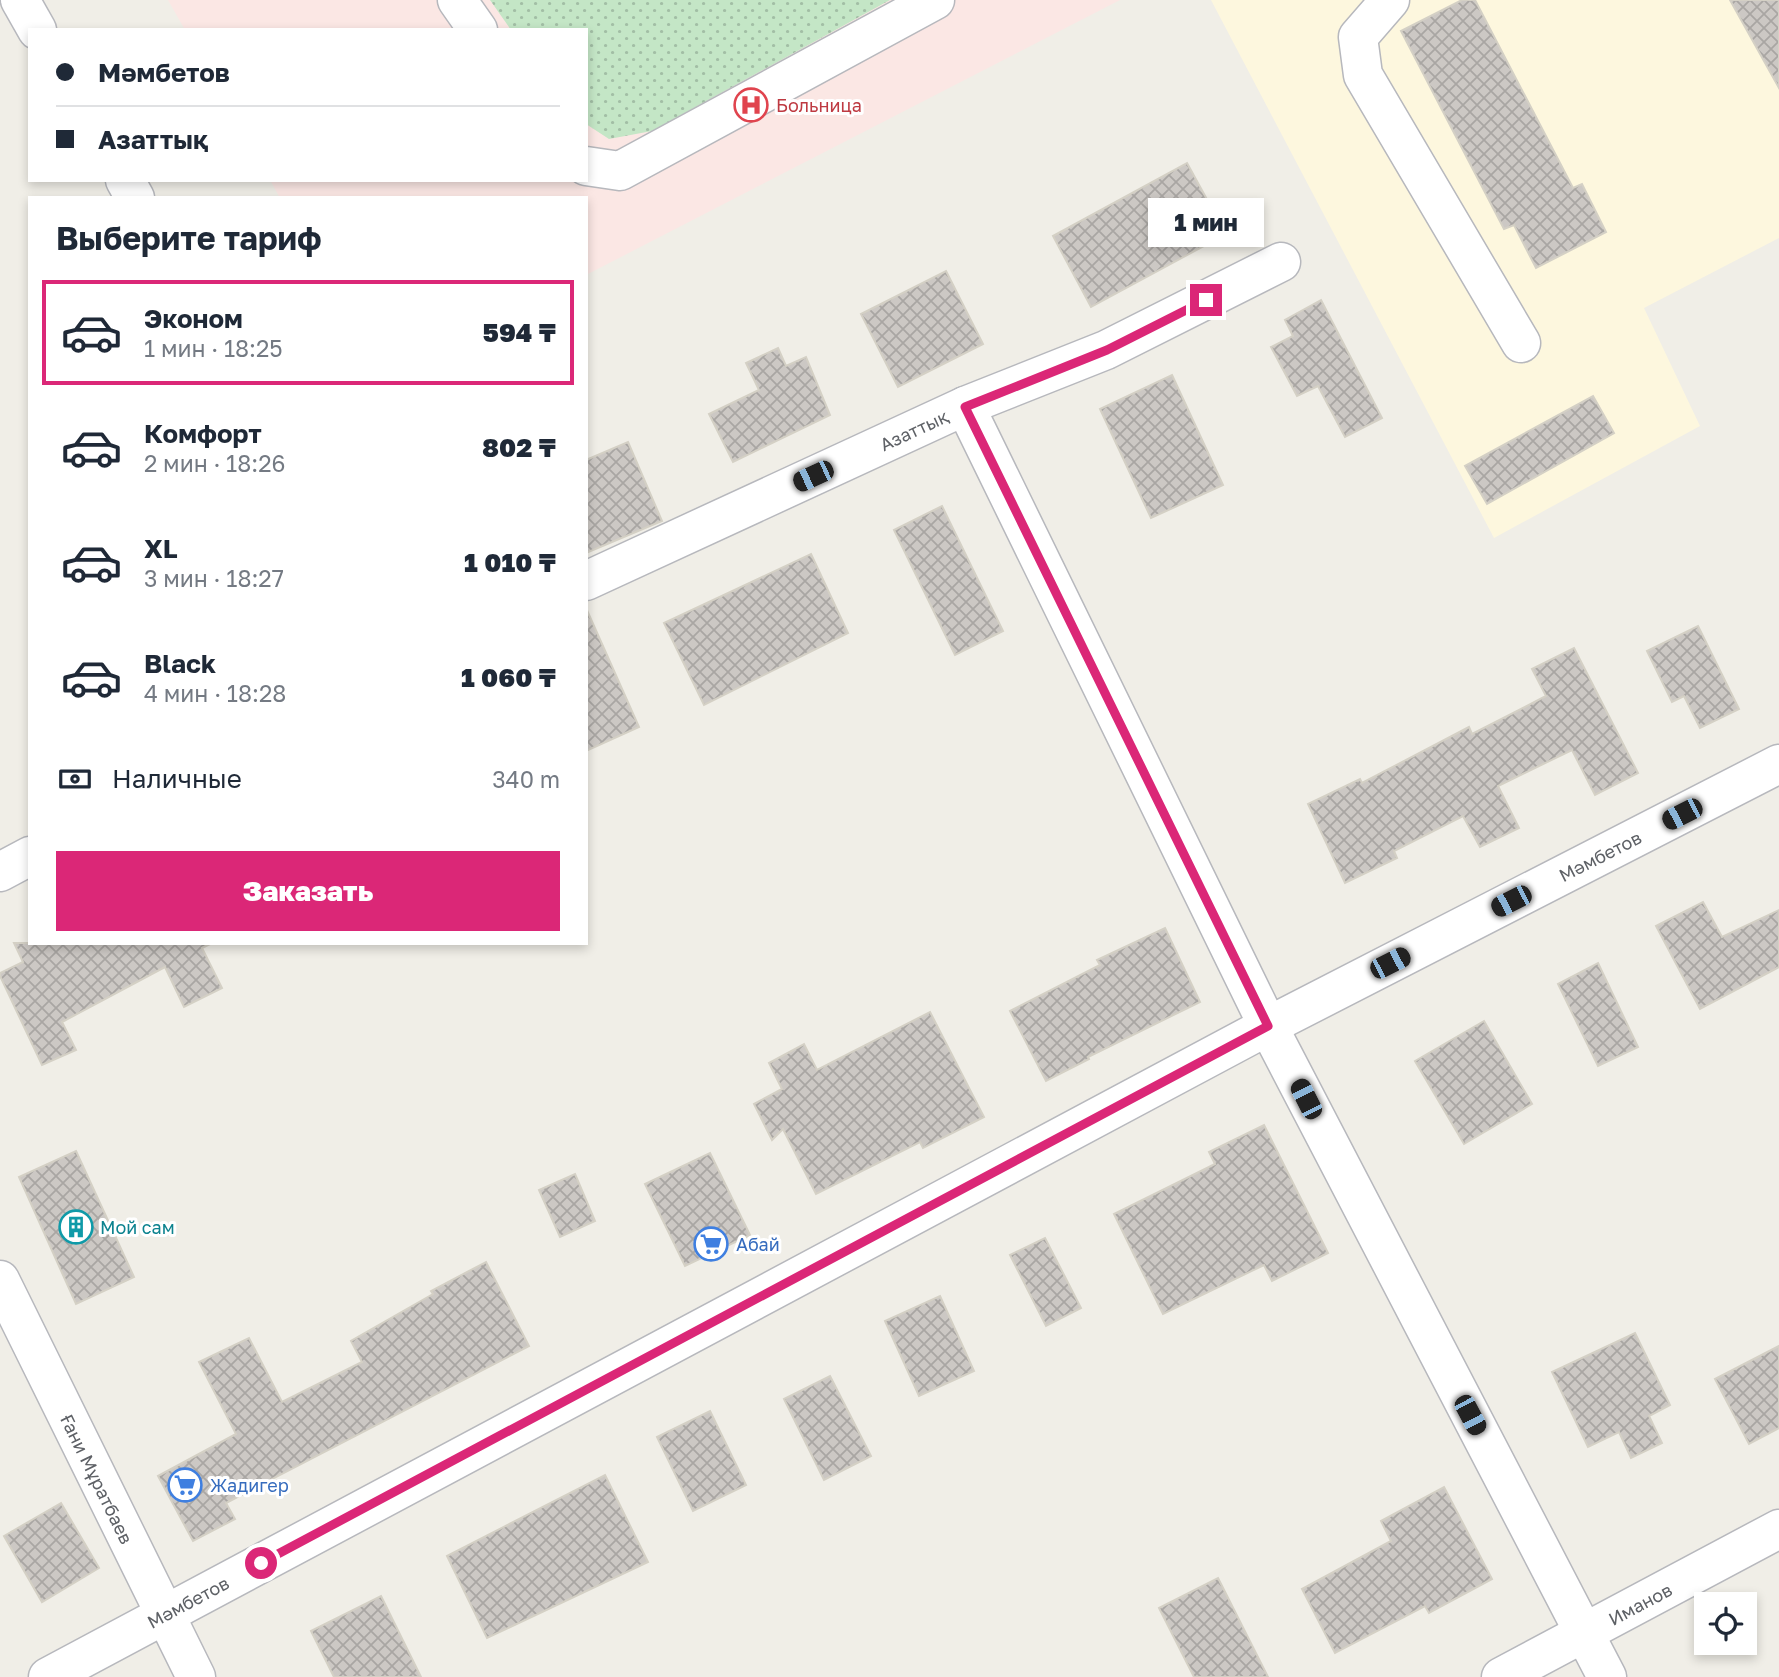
<!DOCTYPE html>
<html lang="ru">
<head>
<meta charset="utf-8">
<style>
	body { margin:0; font-family:"Golos Text",sans-serif; background:#f2f2f3; color:#1f2937; height:100vh; display:flex; flex-direction:column; font-size:26px; white-space:nowrap }
	* { box-sizing:border-box; margin:0 }
	p { font-size:23px; color:#747a83 }
	.icon { flex:none; width:38px; height:38px; fill:none; stroke:currentColor; stroke-width:2; stroke-linecap:round; stroke-linejoin:round }
	.map { position:relative; flex:1; overflow:hidden }
	.details { position:absolute; left:28px; top:196px; width:560px; height:749px; display:flex; flex-direction:column; background:#fff; border-radius:0px; box-shadow:0 4px 10px #0003 }
	.details>* { flex:none }
	.guide { position:absolute; left:28px; top:28px; width:560px; height:154px; border-radius:0px; box-shadow:0 4px 10px #0003; display:grid; align-content:center; height:154px; padding:0 28px; background:#fff }
	.buttons { position:absolute; left:1694px; top:1592px; display:grid; gap:14px }
	.buttons a { display:grid; place-items:center; width:63px; height:63px; border-radius:0px; background:#fff; box-shadow:0 4px 10px #0003; font-size:35px }
	.end { position:absolute; width:32px; height:32px; margin:-16px; border:9px solid #db2777; background:#fff; box-shadow:0 0 0 4px #fff }
	.from { border-radius:50% }
	.bubble { position:absolute; height:49px; border-radius:0px; background:#fff; box-shadow:0 4px 10px #0003; font-size:23px; font-weight:800; line-height:49px; text-align:center }
	.car { position:absolute; width:21px; height:42px; margin:-21px -10px; border-radius:9px; box-shadow:0 0 5px 2px #0007; background:linear-gradient(#222 24%,#8ab4d8 0 40%,#222 0 76%,#8ab4d8 0 86%,#222 0) }
	.guide b { display:flex; align-items:center; gap:24px; height:66px; font-size:26px }
	.guide b+b { border-top:2px solid #e0e1e3 }
	.guide i { width:18px; height:18px; background:#1f2937 }
	ul { padding:0; list-style:none }
	li { display:flex; align-items:center; gap:21px; height:105px; margin:0 14px 10px; padding:0 14px; border:4px solid transparent; border-radius:0px }
	li div { flex:1 }
	li b { display:block; font-size:26px }
	li em { font-style:normal; font-weight:800 }
	li.selected { border-color:#db2777 }
	li>.icon { width:63px; height:63px; stroke-width:1.5 }
	h2 { padding:0 28px; font-size:32px; line-height:84px }
	.pay { display:flex; align-items:center; gap:18px; height:77px; padding:0 28px; font-size:26px }
	.pay p { margin-inline-start:auto }
	.primary-button { display:flex; gap:14px; margin-top:auto; padding:14px 28px }
	.primary-button a { flex:1; height:80px; border-radius:0px; background:#db2777; color:#fff; font-size:28px; font-weight:800; line-height:80px; text-align:center }
	.map>svg:first-child { display:block }
</style>
</head>
<body>
<div class="map">
<svg width="1779" height="1677" viewBox="0 0 1779 1677">
	<defs>
		<pattern id="park-dots" width="8" height="8" patternUnits="userSpaceOnUse" patternTransform="scale(1.75)"><rect width="8" height="8" fill="#c4e6c6"/><path d="M2 2h.1M6 6h.1" fill="none" stroke="#a2bea5" stroke-width="1.8" stroke-linecap="round"/></pattern>
		<pattern id="building-cross-hatch" width="8" height="8" patternUnits="userSpaceOnUse" patternTransform="scale(1.75)"><rect width="8" height="8" fill="#ccc8c4"/><path d="M0 0l8 8M0 8l8-8" fill="none" stroke="#a9a6a3"/></pattern>
	</defs>
	<rect width="100%" height="100%" fill="#f0eee7"/>
	<!-- commercial -->
	<polygon fill="#fdf7de" points="1211,0 1779,0 1779,238 1644,308 1700,426 1494,538"/>
	<!-- medical -->
	<polygon fill="#fbe7e4" points="168,0 1120,0 586,275 586,198 280,198 270,180 586,180 586,30 185,30"/>
	<!-- park -->
	<polygon fill="url(#park-dots)" points="490,0 890,0 652,131 609,139 586,124 586,30 511,30"/>
	<!-- building -->
	<g fill="url(#building-cross-hatch)" stroke="#d4d0c5" stroke-width="2">
		<polygon points="1462,0 1475,0 1573,188 1582,184 1606,232 1536,268 1514,225 1504,229 1401,31"/>
		<polygon points="1730,0 1779,0 1779,88"/>
		<polygon points="1187,163 1226,234 1091,307 1053,236"/>
		<polygon points="946,271 983,344 898,387 861,314"/>
		<polygon points="1321,300 1382,418 1345,437 1318,386 1297,396 1271,347 1293,336 1285,320"/>
		<polygon points="778,348 786,366 806,357 830,415 733,462 709,414 759,390 746,363"/>
		<polygon points="1172,375 1223,485 1151,518 1100,409"/>
		<polygon points="1593,396 1614,433 1487,504 1465,466"/>
		<polygon points="628,442 662,521 586,553 586,460"/>
		<polygon points="942,506 1003,631 955,655 894,530"/>
		<polygon points="811,554 848,633 704,705 664,623"/>
		<polygon points="586,608 639,727 586,751"/>
		<polygon points="1698,626 1739,709 1700,728 1684,696 1672,702 1647,651"/>
		<polygon points="1574,648 1638,773 1595,795 1572,750 1498,786 1519,828 1480,847 1463,816 1394,851 1397,858 1345,883 1308,804 1360,779 1362,783 1469,727 1472,734 1546,696 1532,669"/>
		<polygon points="1703,902 1722,937 1779,910 1779,967 1700,1009 1656,926"/>
		<polygon points="1165,928 1200,1002 1088,1057 1089,1059 1046,1081 1010,1011 1100,965 1097,960"/>
		<polygon points="14,943 212,943 202,948 222,988 184,1007 165,967 62,1022 76,1050 42,1065 0,976 0,973 23,962"/>
		<polygon points="1598,963 1638,1047 1598,1066 1558,984"/>
		<polygon points="930,1012 984,1117 923,1148 920,1142 816,1194 783,1129 772,1140 754,1104 782,1089 769,1063 804,1044 817,1070"/>
		<polygon points="1484,1021 1532,1104 1464,1144 1415,1061"/>
		<polygon points="1264,1125 1328,1253 1272,1281 1264,1265 1163,1314 1114,1214 1215,1164 1209,1152"/>
		<polygon points="76,1151 134,1277 76,1304 19,1177"/>
		<polygon points="710,1153 750,1235 685,1266 645,1184"/>
		<polygon points="575,1174 595,1221 560,1237 539,1190"/>
		<polygon points="1045,1238 1081,1308 1046,1326 1010,1255"/>
		<polygon points="486,1262 529,1346 226,1503 235,1519 193,1541 158,1476 236,1434 199,1362 249,1338 282,1402 362,1362 351,1341 433,1294 431,1291"/>
		<polygon points="940,1296 974,1371 919,1396 885,1321"/>
		<polygon points="1635,1333 1670,1405 1649,1416 1662,1443 1631,1458 1619,1432 1588,1447 1552,1372"/>
		<polygon points="1779,1346 1779,1428 1749,1444 1715,1379"/>
		<polygon points="830,1376 871,1456 824,1480 784,1399"/>
		<polygon points="710,1411 746,1485 693,1511 657,1437"/>
		<polygon points="605,1475 648,1562 487,1638 447,1556"/>
		<polygon points="1444,1487 1492,1579 1429,1613 1425,1606 1335,1653 1302,1589 1391,1541 1381,1521"/>
		<polygon points="61,1503 99,1568 42,1602 4,1536"/>
		<polygon points="1218,1578 1268,1677 1194,1677 1159,1608"/>
		<polygon points="381,1596 421,1677 334,1677 311,1631"/>
	</g>
	<g fill="none" stroke-linecap="round" stroke-linejoin="round">
		<defs>
			<g id="minor">
				<polyline points="20,0 37,30"/>
				<polyline points="457,0 478,30"/>
				<polyline points="1390,0 1358,37 1363,75 1521,343"/>
				<polyline points="586,166 620,171 935,0"/>
				<polyline points="125,180 135,198"/>
				<polyline points="965,406 1268,1026 1607,1677"/>
				<polyline points="586,581 965,406 1106,350 1281,262"/>
				<polyline points="0,872 30,856"/>
				<polyline points="0,1280 196,1677"/>
				<polyline points="48,1677 1268,1026 1779,764"/>
				<polyline points="1501,1677 1779,1529"/>
			</g>
		</defs>
		<!-- minor casing -->
		<use href="#minor" stroke="#b7b8bd" stroke-width="41"/>
		<!-- minor -->
		<use href="#minor" stroke="#fff" stroke-width="38"/>
	</g>
	<g fill="none" stroke-linecap="round" stroke-linejoin="round">
		<!-- route -->
		<polyline stroke="#db2777" stroke-width="9" points="261,1563 1268,1026 965,407 1107,350 1206,300"/>
	</g>
	<!-- icons -->
	<defs>
		<symbol id="hospital-ring" viewBox="-11 -11 22 22"><circle r="9.5" fill="#fff" stroke="#e0444e" stroke-width="1.5"/><path d="M-5-5h3v3.5h4V-5h3V5h-3V1.5h-4V5h-3Z" fill="#e0444e"/></symbol>
		<symbol id="building-ring" viewBox="-11 -11 22 22"><circle r="9.5" fill="#fff" stroke="#0f9aa8" stroke-width="1.5"/><path d="M-4-6H4V6H1V3H-1V6H-4ZM-2.5-4.3h1.7v1.8h-1.7ZM.8-4.3h1.7v1.8H.8ZM-2.5-1h1.7V.8h-1.7ZM.8-1h1.7V.8H.8Z" fill="#0f9aa8"/></symbol>
		<symbol id="supermarket-ring" viewBox="-11 -11 22 22"><circle r="9.5" fill="#fff" stroke="#3f7fe0" stroke-width="1.5"/><path d="M-6-5.5h2.5l.6 2H6L4.5 2H-2.5L-4.4-4H-6ZM-1.5 3.2a1.3 1.3 0 1 0 .1 0ZM3 3.2a1.3 1.3 0 1 0 .1 0Z" fill="#3f7fe0"/></symbol>
	</defs>
	<g fill-rule="evenodd">
		<use href="#hospital-ring" x="732" y="86" width="38" height="38"/>
		<use href="#building-ring" x="57" y="1208" width="38" height="38"/>
		<use href="#supermarket-ring" x="692" y="1225" width="38" height="38"/>
		<use href="#supermarket-ring" x="166" y="1466" width="38" height="38"/>
	</g>
	<g text-anchor="middle" dominant-baseline="central" stroke-width="6" stroke-linejoin="round" paint-order="stroke">
		<!-- health labels -->
		<g font-size="18" fill="#be3a42" stroke="#fff" text-anchor="start">
			<text x="776" y="105">Больница</text>
		</g>
		<!-- street labels -->
		<g font-size="18" fill="#5e6166" stroke="#fff">
			<text transform="translate(914 430) rotate(-25)">Азаттық</text>
			<text transform="translate(1600 856) rotate(-27)">Мәмбетов</text>
			<text transform="translate(97 1479) rotate(64)">Ғани Мұратбаев</text>
			<text transform="translate(188 1602) rotate(-28)">Мәмбетов</text>
			<text transform="translate(1640 1604) rotate(-28)">Иманов</text>
		</g>
		<!-- culture labels -->
		<g font-size="18" fill="#0d838f" stroke="#fff" text-anchor="start">
			<text x="100" y="1227">Мой сам</text>
		</g>
		<!-- shop labels -->
		<g font-size="18" fill="#366cbe" stroke="#fff" text-anchor="start">
			<text x="736" y="1244">Абай</text>
			<text x="210" y="1485">Жадигер</text>
		</g>
	</g>
</svg>
<div class="buttons">
<a><svg class="icon" aria-label="locate" viewBox="0 0 24 24"><circle cx="12" cy="12" r="6"/><path d="M12 2v4M12 18v4M2 12h4M18 12h4"/></svg></a>
</div>
<i class="end from" style="left:261px;top:1563px"></i>
<i class="end" style="left:1206px;top:300px"></i>
<div class="bubble" style="left:1148px;top:198px;width:116px">1 мин</div>
<i class="car" style="left:813px;top:476px;rotate:245deg"></i>
<i class="car" style="left:1682px;top:814px;rotate:243deg"></i>
<i class="car" style="left:1511px;top:901px;rotate:243deg"></i>
<i class="car" style="left:1390px;top:963px;rotate:63deg"></i>
<i class="car" style="left:1306px;top:1099px;rotate:333deg"></i>
<i class="car" style="left:1470px;top:1415px;rotate:152deg"></i>
<div class="guide">
<b><i class="from"></i>Мәмбетов</b>
<b><i></i>Азаттық</b>
</div>
<section class="details">
<h2>Выберите тариф</h2>
<ul>
<li class="selected"><svg class="icon" aria-label="car" viewBox="0 0 24 24"><path d="M5 17H2v-5l4-1 3-4h7l3 4 3 1v5h-3M9 17h6M6 11h13"/><circle cx="7" cy="17" r="2"/><circle cx="17" cy="17" r="2"/></svg><div><b>Эконом</b><p>1 мин · 18:25</p></div><em>594 ₸</em></li>
<li><svg class="icon" aria-label="car" viewBox="0 0 24 24"><path d="M5 17H2v-5l4-1 3-4h7l3 4 3 1v5h-3M9 17h6M6 11h13"/><circle cx="7" cy="17" r="2"/><circle cx="17" cy="17" r="2"/></svg><div><b>Комфорт</b><p>2 мин · 18:26</p></div><em>802 ₸</em></li>
<li><svg class="icon" aria-label="car" viewBox="0 0 24 24"><path d="M5 17H2v-5l4-1 3-4h7l3 4 3 1v5h-3M9 17h6M6 11h13"/><circle cx="7" cy="17" r="2"/><circle cx="17" cy="17" r="2"/></svg><div><b>XL</b><p>3 мин · 18:27</p></div><em>1 010 ₸</em></li>
<li><svg class="icon" aria-label="car" viewBox="0 0 24 24"><path d="M5 17H2v-5l4-1 3-4h7l3 4 3 1v5h-3M9 17h6M6 11h13"/><circle cx="7" cy="17" r="2"/><circle cx="17" cy="17" r="2"/></svg><div><b>Black</b><p>4 мин · 18:28</p></div><em>1 060 ₸</em></li>
</ul>
<div class="pay"><svg class="icon" aria-label="cash" viewBox="0 0 24 24"><path d="M3 7h18v10H3z"/><circle cx="12" cy="12" r="2"/></svg>Наличные<p>340 m</p></div>
<div class="primary-button"><a>Заказать</a></div>
</section>
</div>
</body>
</html>
